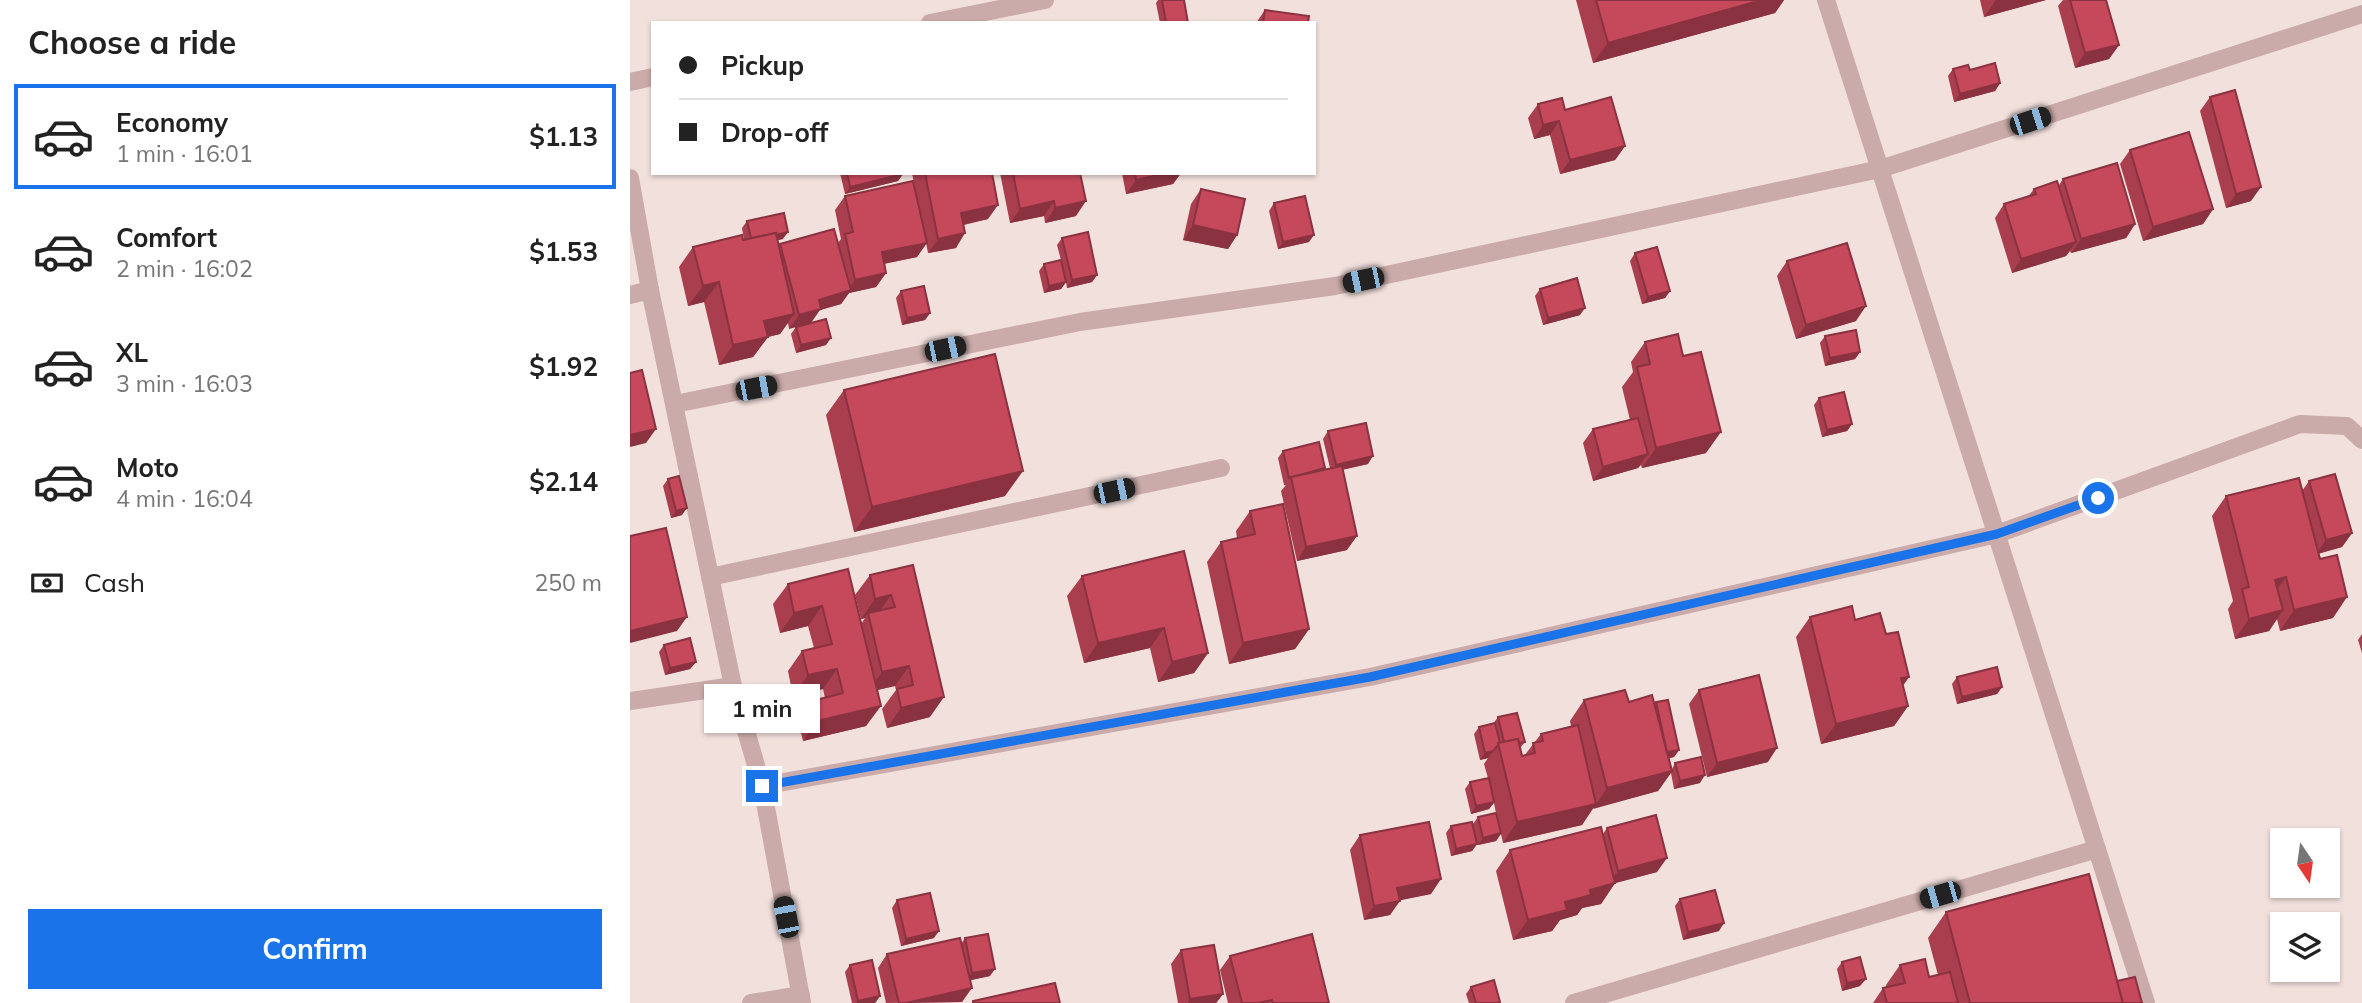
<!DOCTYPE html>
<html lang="en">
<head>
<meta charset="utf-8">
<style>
	body { margin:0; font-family:Mulish,sans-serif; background:#f6f6f6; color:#222; height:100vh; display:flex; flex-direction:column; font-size:26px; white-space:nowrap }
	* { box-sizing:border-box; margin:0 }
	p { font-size:23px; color:#767676 }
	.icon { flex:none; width:38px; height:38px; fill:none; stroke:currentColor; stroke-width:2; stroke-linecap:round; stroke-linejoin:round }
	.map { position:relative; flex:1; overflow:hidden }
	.sheet { display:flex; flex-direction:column; background:#fff; width:630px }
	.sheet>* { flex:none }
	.hud { position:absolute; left:21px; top:21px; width:665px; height:154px; border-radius:0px; box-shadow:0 2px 5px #0004; display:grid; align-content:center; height:154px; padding:0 28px; background:#fff }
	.needle { width:46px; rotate:167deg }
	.fabs { position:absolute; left:1640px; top:828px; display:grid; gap:14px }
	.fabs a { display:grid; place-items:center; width:70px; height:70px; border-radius:0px; background:#fff; box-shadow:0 2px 5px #0004; font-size:35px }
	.end { position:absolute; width:32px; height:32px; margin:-16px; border:9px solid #1a73e8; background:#fff; box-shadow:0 0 0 4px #fff }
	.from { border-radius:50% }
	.bubble { position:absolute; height:49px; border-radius:0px; background:#fff; box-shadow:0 2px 5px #0004; font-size:23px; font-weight:700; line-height:49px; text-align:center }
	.car { position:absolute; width:21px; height:42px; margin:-21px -10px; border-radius:9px; box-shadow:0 0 5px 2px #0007; background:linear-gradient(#222 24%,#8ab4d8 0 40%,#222 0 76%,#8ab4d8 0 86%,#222 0) }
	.hud b { display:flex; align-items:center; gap:24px; height:66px; font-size:26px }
	.hud b+b { border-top:2px solid #e0e0e0 }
	.hud i { width:18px; height:18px; background:#222 }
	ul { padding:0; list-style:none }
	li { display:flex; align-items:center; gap:21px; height:105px; margin:0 14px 10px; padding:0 14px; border:4px solid transparent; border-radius:0px }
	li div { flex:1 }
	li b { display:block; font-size:26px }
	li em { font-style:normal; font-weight:700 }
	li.on { border-color:#1a73e8 }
	li>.icon { width:63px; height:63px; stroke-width:1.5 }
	h2 { padding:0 28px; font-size:32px; line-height:84px }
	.pay { display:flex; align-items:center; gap:18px; height:77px; padding:0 28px; font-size:26px }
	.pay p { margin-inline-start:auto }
	.action { display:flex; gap:14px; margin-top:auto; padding:14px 28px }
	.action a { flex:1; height:80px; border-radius:0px; background:#1a73e8; color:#fff; font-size:28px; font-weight:700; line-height:80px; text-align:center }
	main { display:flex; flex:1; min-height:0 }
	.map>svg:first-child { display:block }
</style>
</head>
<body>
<main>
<section class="sheet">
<h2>Choose a ride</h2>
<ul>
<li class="on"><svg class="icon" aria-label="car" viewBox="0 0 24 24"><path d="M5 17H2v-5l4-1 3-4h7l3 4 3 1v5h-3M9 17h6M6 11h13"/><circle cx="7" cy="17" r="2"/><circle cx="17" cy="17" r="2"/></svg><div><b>Economy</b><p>1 min · 16:01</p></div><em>$1.13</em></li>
<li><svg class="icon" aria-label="car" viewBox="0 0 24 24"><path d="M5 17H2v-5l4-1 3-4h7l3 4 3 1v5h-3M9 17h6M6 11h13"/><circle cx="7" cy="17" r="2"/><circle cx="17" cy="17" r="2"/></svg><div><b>Comfort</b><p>2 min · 16:02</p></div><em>$1.53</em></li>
<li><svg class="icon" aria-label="car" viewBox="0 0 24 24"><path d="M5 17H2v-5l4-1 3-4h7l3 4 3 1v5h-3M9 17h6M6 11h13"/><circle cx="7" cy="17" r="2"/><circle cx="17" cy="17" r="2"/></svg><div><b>XL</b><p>3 min · 16:03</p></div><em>$1.92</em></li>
<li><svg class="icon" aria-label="car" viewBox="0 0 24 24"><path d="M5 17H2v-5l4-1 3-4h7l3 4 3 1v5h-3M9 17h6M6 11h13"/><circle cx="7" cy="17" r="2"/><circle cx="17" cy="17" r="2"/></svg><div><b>Moto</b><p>4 min · 16:04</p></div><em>$2.14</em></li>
</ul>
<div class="pay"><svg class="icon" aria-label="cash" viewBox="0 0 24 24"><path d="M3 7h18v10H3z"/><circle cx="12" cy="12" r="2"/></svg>Cash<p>250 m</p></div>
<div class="action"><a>Confirm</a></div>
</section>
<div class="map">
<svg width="1732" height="1003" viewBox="0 0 1732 1003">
	<rect width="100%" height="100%" fill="#f2e0dd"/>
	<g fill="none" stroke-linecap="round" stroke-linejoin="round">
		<!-- minor -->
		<g stroke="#caaba9" stroke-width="18">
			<polyline points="1196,0 1516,1003"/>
			<polyline points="300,23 415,0"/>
			<polyline points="0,82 23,77"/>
			<polyline points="0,178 20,290 103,686 132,786 172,1003"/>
			<polyline points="0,295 20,290"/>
			<polyline points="45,404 450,322 705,286 1250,169 1732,14"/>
			<polyline points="80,577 591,468"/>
			<polyline points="0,701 103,686"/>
			<polyline points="132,786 740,677 1367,534 1670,424 1717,426 1732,440"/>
			<polyline points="121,1003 171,995"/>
			<polyline points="944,1003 1467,849"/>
		</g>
	</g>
	<!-- wall -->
	<g fill="#a93e4e">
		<polygon points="528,0 554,0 558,23 530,23 526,3"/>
		<polygon points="946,0 1154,0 1145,13 963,63"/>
		<polygon points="1350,0 1416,0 1354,17"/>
		<polygon points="1433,0 1476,0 1489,45 1479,59 1445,68 1428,6"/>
		<polygon points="635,10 678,23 626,23"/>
		<polygon points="1323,69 1340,70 1370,83 1365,91 1324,102 1318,76"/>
		<polygon points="1580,97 1621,201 1596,208 1570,111"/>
		<polygon points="908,104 935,110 995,146 985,160 930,174 920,135 904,139 898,118"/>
		<polygon points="1500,150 1583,209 1573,224 1513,241 1490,164"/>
		<polygon points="210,173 273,173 273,174 268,181 215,194"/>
		<polygon points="282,173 362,173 358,219 334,225 326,248 298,253 296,243 287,257 254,264 256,273 246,287 219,293 211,304 190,310 159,329 158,323 150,334 138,337 123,357 89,365 74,302 58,306 49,267 63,247 114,240 112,228 117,221 153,239 147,240 149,246 150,244 208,243 211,239 205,210 215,196 291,218"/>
		<polygon points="370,173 450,173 446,216 415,223 414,216 380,223"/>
		<polygon points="492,173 551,173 543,184 496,194"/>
		<polygon points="1433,179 1505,224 1496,238 1441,253 1440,251 1436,256 1382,273 1365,218 1374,204 1398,197 1404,189 1429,185"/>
		<polygon points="571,189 607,235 598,249 553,240 561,204"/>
		<polygon points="644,203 679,242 648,249 639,211"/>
		<polygon points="432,238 467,275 462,282 437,288 436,282 431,289 414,293 409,271 414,264 431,260 427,245"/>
		<polygon points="1005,253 1040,291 1035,298 1012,304 1000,261"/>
		<polygon points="1157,261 1226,321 1166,339 1147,276"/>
		<polygon points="910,289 950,315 913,325 905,296"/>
		<polygon points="271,291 300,313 295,320 272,325 266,298"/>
		<polygon points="166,327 196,345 166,353 161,334"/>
		<polygon points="1195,336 1230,352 1225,359 1195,366 1190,343"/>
		<polygon points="1015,342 1076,453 1012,468 1011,465 1008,468 963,481 953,443 963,429 1000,420 992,387 1003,372 1001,362"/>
		<polygon points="214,390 375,496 224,532 196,415"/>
		<polygon points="1189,398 1222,424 1217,431 1192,437 1184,405"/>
		<polygon points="698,431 738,464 712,470 717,550 667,561 651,491 656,485 654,485 648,458 653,451 694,470 700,468 693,439"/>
		<polygon points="38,479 52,515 41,518 33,486"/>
		<polygon points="1679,481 1722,533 1712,547 1688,554 1703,618 1650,631 1647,619 1639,631 1605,639 1598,609 1603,601 1582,516 1596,496 1672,491"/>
		<polygon points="620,511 679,629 665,649 599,664 577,562 591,542 607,538 606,531"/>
		<polygon points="283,565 300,717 257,728 252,709 266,690 265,686 247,690 236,726 173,741 168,721 182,701 195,698 193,689 163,696 158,671 172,651 184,648 178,626 150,633 143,604 158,584 231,624 235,618 231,619 225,595 240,575"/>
		<polygon points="452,576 578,653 564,673 528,682 520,648 454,663 437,596"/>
		<polygon points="1180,617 1225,620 1256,634 1279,677 1273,685 1278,706 1264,726 1191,744 1166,637"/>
		<polygon points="1732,634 1732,653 1728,640"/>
		<polygon points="34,645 66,662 60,669 35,675 29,652"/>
		<polygon points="1327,677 1372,687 1367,694 1327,704 1322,684"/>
		<polygon points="1069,690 1138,762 1077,777 1059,704"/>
		<polygon points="954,700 999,702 1024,704 1026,702 1049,750 1044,757 1039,758 1042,769 1045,763 1070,783 1044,789 1041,773 1028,791 963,808 952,825 873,843 871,834 866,841 848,845 847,844 842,851 821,856 816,833 821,826 843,824 848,817 866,813 864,803 859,809 841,814 835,789 840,782 858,778 854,764 858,758 850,760 844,734 849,727 863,724 868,717 895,742 890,748 892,756 894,756 911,734 941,726 940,721"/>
		<polygon points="977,828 1027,872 985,883 971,904 952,908 947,915 930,920 922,931 883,940 866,871 880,850 973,834"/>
		<polygon points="730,835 801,894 769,900 760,915 734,920 720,850"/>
		<polygon points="1050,899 1089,931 1053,940 1045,906"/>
		<polygon points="267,900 304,938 271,946 262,908"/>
		<polygon points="1316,912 1487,981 1512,1003 1243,1003 1253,988 1256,988 1256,985 1270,965 1299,977 1308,975 1298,938"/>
		<polygon points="335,938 360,976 340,980 332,1002 256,1003 248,968 257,954 331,944"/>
		<polygon points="551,950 593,994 586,1003 548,1003 541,964"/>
		<polygon points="600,956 699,1003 598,1003 590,970"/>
		<polygon points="1212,962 1230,986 1212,991 1207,969"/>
		<polygon points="220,965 250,996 245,1003 222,1003 215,972"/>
		<polygon points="841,987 869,1003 839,1003 836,994"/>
	</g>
	<!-- shaded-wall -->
	<g fill="#8a3240">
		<polygon points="1132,0 1154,0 1145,13 963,63 978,43"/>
		<polygon points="1366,0 1416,0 1354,17"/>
		<polygon points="1489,45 1479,59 1445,68 1455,53"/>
		<polygon points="1370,83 1365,91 1324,102 1330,94"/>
		<polygon points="929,121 920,135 904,139 913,125"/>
		<polygon points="995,146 985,160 930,174 940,160"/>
		<polygon points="537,173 551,173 543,184 496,194 506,180"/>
		<polygon points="273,174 268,181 215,194 220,187"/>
		<polygon points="1631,187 1621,201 1596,208 1606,194"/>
		<polygon points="424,201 414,216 380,223 390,209"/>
		<polygon points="456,201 446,216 415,223 425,208"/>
		<polygon points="368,205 358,219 321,227 331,213"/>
		<polygon points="1583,209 1573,224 1513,241 1523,227"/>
		<polygon points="1505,224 1496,238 1441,253 1451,239"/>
		<polygon points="563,225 607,235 598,249 553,240"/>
		<polygon points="158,232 153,239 116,247 121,240"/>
		<polygon points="335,233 326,248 298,253 308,239"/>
		<polygon points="684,235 679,242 648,249 653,242"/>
		<polygon points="1446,242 1436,256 1382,273 1391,259"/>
		<polygon points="297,243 287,257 242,266 252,252"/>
		<polygon points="256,273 246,287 219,293 211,304 190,310 181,323 159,329 169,315 189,300 216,292 225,280"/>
		<polygon points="467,275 462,282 437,288 442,280"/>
		<polygon points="89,282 74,302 58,306 73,286"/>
		<polygon points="436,282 431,289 414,293 419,286"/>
		<polygon points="1040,291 1035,298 1012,304 1018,297"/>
		<polygon points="1236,306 1226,321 1166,339 1176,325"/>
		<polygon points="955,308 950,315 913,325 918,318"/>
		<polygon points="300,313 295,320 272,325 277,318"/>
		<polygon points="164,314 150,334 120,341 134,321"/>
		<polygon points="138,337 123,357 89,365 103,345"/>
		<polygon points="201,338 196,345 166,353 171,345"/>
		<polygon points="1230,352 1225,359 1195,366 1200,358"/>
		<polygon points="1222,424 1217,431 1192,437 1197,430"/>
		<polygon points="26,429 16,443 0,447 0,435"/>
		<polygon points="1091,432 1076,453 1012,468 1026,448"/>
		<polygon points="1018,454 1008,468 963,481 973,467"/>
		<polygon points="743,456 738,464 701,472 706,465"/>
		<polygon points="393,471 375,496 224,532 242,507"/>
		<polygon points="57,508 52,515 41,518 46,511"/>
		<polygon points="1722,533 1712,547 1686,554 1696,540"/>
		<polygon points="727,536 717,550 667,561 676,547"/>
		<polygon points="1656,577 1641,597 1645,580"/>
		<polygon points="261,595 247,615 238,613 235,618 231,619 245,599"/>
		<polygon points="1717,597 1703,618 1650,631 1664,610"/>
		<polygon points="192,606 178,626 150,633 164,613"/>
		<polygon points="1653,610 1639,631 1605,639 1619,619"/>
		<polygon points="57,617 47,631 0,643 0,631"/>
		<polygon points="534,628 520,648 454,663 468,643"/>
		<polygon points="679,629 665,649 599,664 613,643"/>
		<polygon points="578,653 564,673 528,682 542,662"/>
		<polygon points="66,662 60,669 35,675 40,668"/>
		<polygon points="279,666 265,686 238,692 252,672"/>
		<polygon points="207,669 193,689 163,696 178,675"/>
		<polygon points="1279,677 1265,697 1271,678"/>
		<polygon points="1372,687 1367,694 1327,704 1332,697"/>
		<polygon points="314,697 300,717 257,728 271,708"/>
		<polygon points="251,706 236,726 173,741 187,721"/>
		<polygon points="1278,706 1264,726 1191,744 1206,724"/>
		<polygon points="1147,748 1138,762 1077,777 1087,763"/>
		<polygon points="1049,750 1044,757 1032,760 1037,753"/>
		<polygon points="863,751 858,758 850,760 855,753"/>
		<polygon points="1042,771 1028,791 963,809 977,788"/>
		<polygon points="1075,775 1070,783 1044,789 1050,781"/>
		<polygon points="864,802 859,809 841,814 846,806"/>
		<polygon points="966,804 952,825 873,843 887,822"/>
		<polygon points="871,833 866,841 848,845 853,838"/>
		<polygon points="847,844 842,851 821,856 826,849"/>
		<polygon points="1037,858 1027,872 978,885 988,871"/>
		<polygon points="811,879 801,894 757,903 767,888"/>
		<polygon points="985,883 971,904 952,908 947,915 930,920 922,931 883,940 898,920 960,890"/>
		<polygon points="770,901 760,915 734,920 744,906"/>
		<polygon points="1094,923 1089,931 1053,940 1058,932"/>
		<polygon points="309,931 304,938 271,946 276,939"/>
		<polygon points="365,969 360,976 337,981 342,973"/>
		<polygon points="1236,979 1230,986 1212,991 1217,983"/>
		<polygon points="342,988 332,1002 276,1003"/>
		<polygon points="593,994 586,1003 558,1003 560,999"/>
		<polygon points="250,996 245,1003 226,1003 228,1001"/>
	</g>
	<!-- building -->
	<g fill="#c5485b" stroke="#8a3240" stroke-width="2">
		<polygon points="532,0 554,0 558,23 536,23"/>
		<polygon points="966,0 1132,0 978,43"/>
		<polygon points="1440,0 1476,0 1489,45 1455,53"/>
		<polygon points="635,10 679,16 678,23 633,23"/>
		<polygon points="1365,63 1370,83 1330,94 1323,69 1338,65 1340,70"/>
		<polygon points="1605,90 1631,187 1606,194 1580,97"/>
		<polygon points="981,97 995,146 940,160 929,121 913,125 908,104 932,98 935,110"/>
		<polygon points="1559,132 1583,209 1523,227 1500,150"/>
		<polygon points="1487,163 1505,224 1451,239 1433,179"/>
		<polygon points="217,173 273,173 273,174 220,187"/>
		<polygon points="295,173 362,173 368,205 331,213 335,233 308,239"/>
		<polygon points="383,173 450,173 456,201 425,208 424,201 390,209"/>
		<polygon points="505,173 537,173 506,180"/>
		<polygon points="283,181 297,243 252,252 256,273 225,280 215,234 223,232 215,196"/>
		<polygon points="1427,181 1446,242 1391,259 1374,204 1406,194 1404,189"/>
		<polygon points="571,189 615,199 607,235 563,225"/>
		<polygon points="675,196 684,235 653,242 644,203"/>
		<polygon points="154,213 158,232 146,235 146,233 121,238 117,221"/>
		<polygon points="204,229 221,290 189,300 191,309 169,315 150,244"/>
		<polygon points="458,232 467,275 442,280 432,238"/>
		<polygon points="146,233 164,314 134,321 138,337 103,345 89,282 73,286 63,247 112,235 113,240"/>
		<polygon points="1217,243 1236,306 1176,325 1157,261"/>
		<polygon points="1027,247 1040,291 1018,297 1005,253"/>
		<polygon points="431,260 436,282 419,286 414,264"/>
		<polygon points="947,278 955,308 918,318 910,289"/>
		<polygon points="294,286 300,313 277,318 271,291"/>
		<polygon points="196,319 201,338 171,345 166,327"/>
		<polygon points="1226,330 1230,352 1200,358 1195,336"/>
		<polygon points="1048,334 1053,356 1071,352 1091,432 1026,448 1007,367 1020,364 1015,342"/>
		<polygon points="365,354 393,471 242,507 214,390"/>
		<polygon points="12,370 26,429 0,435 0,373"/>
		<polygon points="1214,392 1222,424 1197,430 1189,398"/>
		<polygon points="1008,418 1018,454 973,467 963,429"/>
		<polygon points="736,423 743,456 706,465 698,431"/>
		<polygon points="689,442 695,468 659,478 653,451"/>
		<polygon points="712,466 727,536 676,547 661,477"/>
		<polygon points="1705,474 1722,533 1696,540 1679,481"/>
		<polygon points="49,476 57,508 46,511 38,479"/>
		<polygon points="1669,478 1690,559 1707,555 1717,597 1664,610 1656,577 1645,580 1653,610 1619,619 1612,589 1619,587 1596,496"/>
		<polygon points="653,504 679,629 613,643 591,542 625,534 620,511"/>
		<polygon points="36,528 57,617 0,631 0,536"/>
		<polygon points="554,551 578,653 542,662 534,628 468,643 452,576"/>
		<polygon points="283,565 314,697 271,708 267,689 283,685 279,666 252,672 238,613 265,607 261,595 245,599 240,575"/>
		<polygon points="218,569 251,706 187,721 182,701 213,693 207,669 178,675 172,651 202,644 192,606 164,613 158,584"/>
		<polygon points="1222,606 1225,620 1250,613 1256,634 1268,632 1279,677 1271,678 1278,706 1206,724 1180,617"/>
		<polygon points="60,638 66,662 40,668 34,645"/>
		<polygon points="1367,667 1372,687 1332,697 1327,677"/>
		<polygon points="1129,675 1147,748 1087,763 1069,690"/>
		<polygon points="995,690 999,702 1022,695 1042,771 977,788 954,700"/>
		<polygon points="1038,700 1049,750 1037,752 1026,702"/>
		<polygon points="887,713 895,742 889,743 888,739 874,742 868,717"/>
		<polygon points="865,723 870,743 863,751 855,753 849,727"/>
		<polygon points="948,725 966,804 887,822 868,743 888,739 892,756 905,753 903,743 913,741 911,734"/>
		<polygon points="1071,757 1075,775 1050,781 1045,763"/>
		<polygon points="859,778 864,802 846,806 840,782"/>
		<polygon points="866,813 871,833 853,838 848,817"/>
		<polygon points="1026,815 1037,858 988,871 977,828"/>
		<polygon points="799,822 811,879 767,888 770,901 744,906 730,835"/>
		<polygon points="842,822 847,844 826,849 821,826"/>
		<polygon points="971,827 985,883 960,890 961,895 935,902 937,910 898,920 880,850"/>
		<polygon points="1459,874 1493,1003 1340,1003 1316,912"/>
		<polygon points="1085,890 1094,923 1058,932 1050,899"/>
		<polygon points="300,893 309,931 276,939 267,900"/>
		<polygon points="358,934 365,969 342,973 335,938"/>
		<polygon points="682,934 699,1003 643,1003 642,1000 628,1003 612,1003 600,956"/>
		<polygon points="330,938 342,988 276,1003 269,1003 257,954"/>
		<polygon points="584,945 593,994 560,999 551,950"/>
		<polygon points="1230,957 1236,979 1217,983 1212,962"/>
		<polygon points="1295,959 1299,977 1320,972 1328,1003 1257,1003 1253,988 1275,983 1270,965"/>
		<polygon points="242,960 250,996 228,1001 220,965"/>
		<polygon points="1505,977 1512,1003 1493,1003 1487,981"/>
		<polygon points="864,980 870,1002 867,1003 846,1003 841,987"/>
		<polygon points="425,983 430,1003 343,1003 343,1001"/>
	</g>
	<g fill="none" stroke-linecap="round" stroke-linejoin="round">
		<!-- route -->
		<polyline stroke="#1a73e8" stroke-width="9" points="132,786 740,677 1367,534 1468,498"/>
	</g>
</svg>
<div class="fabs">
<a><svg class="needle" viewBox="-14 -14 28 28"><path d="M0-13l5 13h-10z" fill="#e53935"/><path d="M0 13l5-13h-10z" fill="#767676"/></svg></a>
<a><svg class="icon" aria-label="layers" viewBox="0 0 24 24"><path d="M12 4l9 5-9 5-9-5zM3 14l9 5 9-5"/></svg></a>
</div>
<i class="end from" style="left:1468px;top:498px"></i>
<i class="end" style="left:132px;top:786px"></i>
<div class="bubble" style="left:74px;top:684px;width:116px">1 min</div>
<i class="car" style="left:1400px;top:121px;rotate:72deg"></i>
<i class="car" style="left:733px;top:280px;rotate:258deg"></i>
<i class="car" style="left:315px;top:349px;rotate:78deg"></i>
<i class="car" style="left:126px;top:388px;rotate:79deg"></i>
<i class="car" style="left:484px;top:491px;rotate:78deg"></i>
<i class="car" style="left:1310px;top:895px;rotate:254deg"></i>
<i class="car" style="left:156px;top:917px;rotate:349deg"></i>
<div class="hud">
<b><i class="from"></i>Pickup</b>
<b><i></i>Drop-off</b>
</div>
</div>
</main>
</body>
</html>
